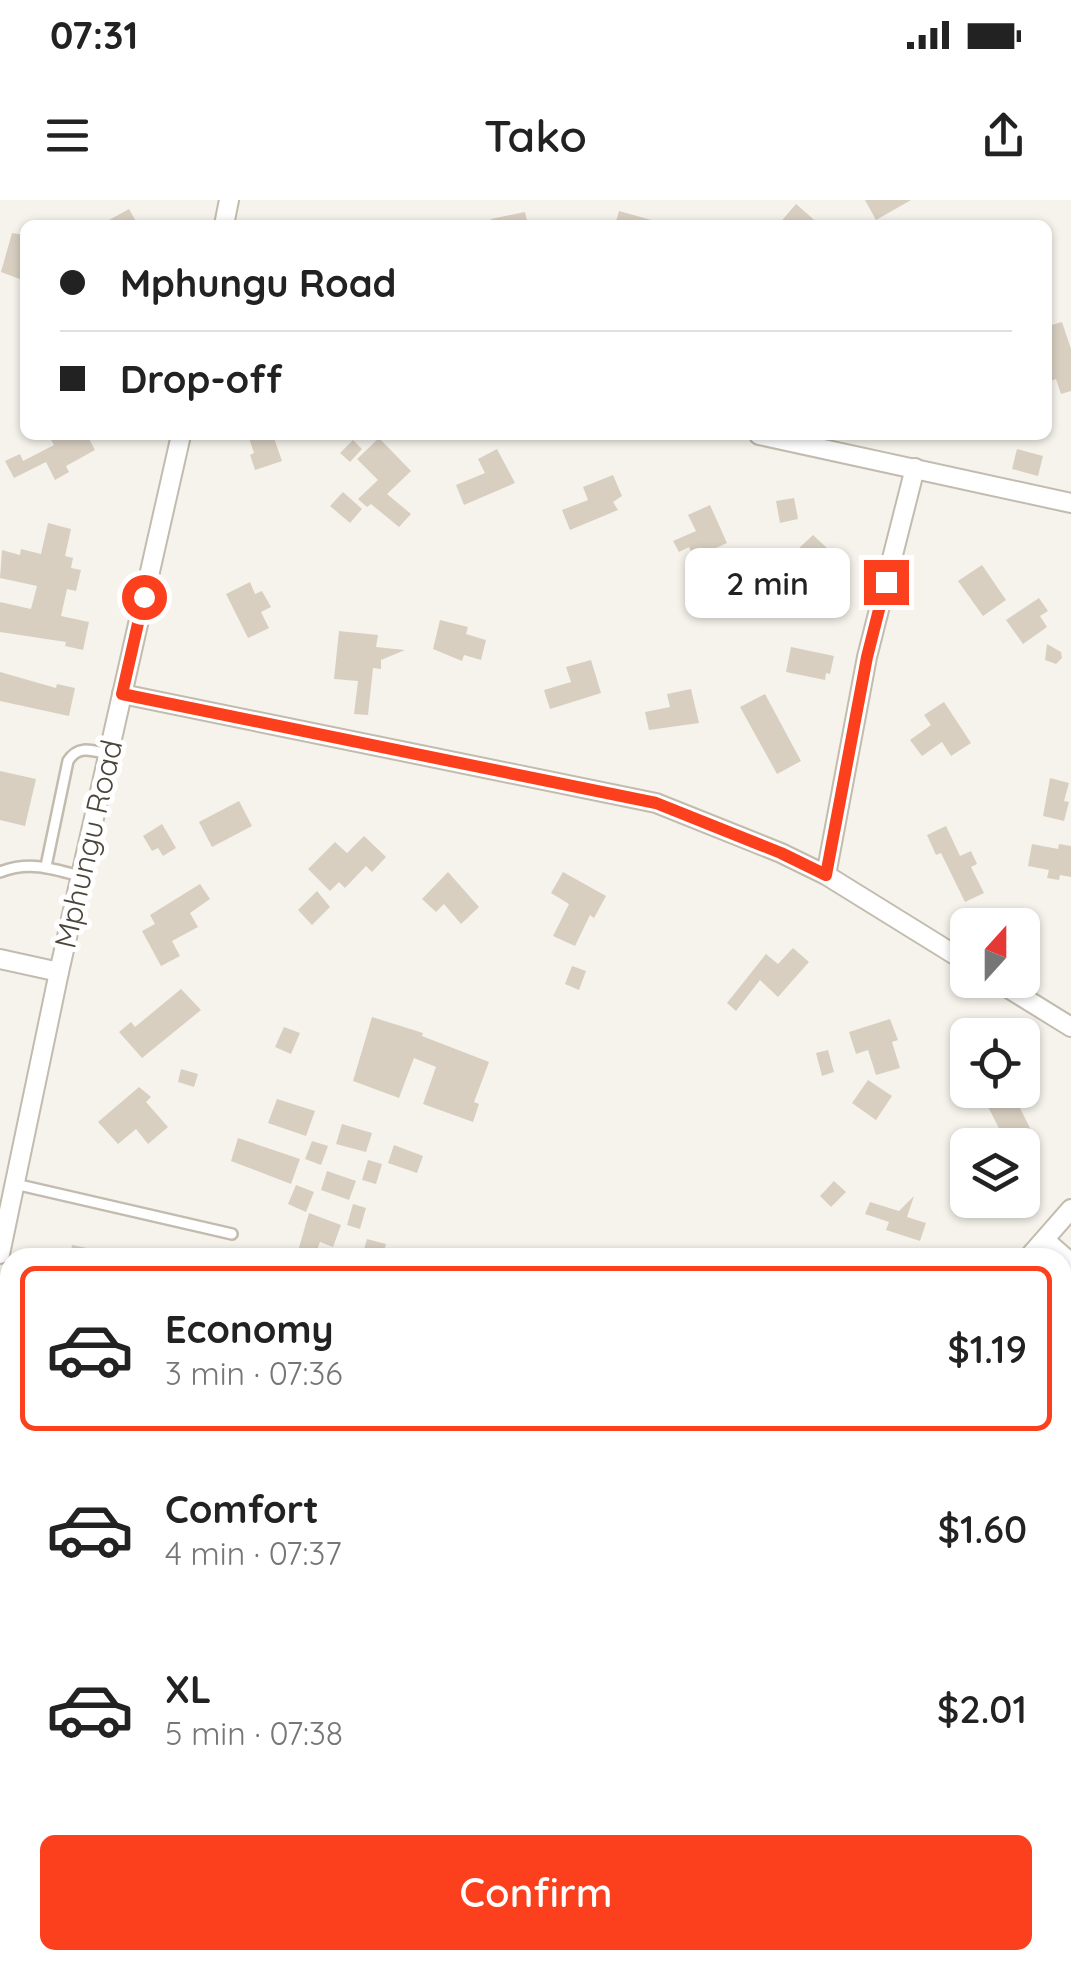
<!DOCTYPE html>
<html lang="en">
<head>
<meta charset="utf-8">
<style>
	body { margin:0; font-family:Quicksand,sans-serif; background:#f6f6f6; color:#222; height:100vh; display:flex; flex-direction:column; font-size:38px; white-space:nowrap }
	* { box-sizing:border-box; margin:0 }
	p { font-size:32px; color:#767676 }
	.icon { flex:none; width:55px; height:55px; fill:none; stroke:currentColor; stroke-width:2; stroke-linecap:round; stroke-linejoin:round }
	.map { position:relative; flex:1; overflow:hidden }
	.sheet { position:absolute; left:0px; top:1048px; width:1072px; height:722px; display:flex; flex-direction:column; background:#fff; border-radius:30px 30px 0 0; box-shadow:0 2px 8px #0004 }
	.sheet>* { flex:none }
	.hud { position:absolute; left:20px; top:20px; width:1032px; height:220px; border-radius:15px; box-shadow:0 2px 8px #0004; display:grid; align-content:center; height:220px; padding:0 40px; background:#fff }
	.needle { width:65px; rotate:21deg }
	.buttons { position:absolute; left:950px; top:708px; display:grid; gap:20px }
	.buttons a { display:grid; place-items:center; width:90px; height:90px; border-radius:15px; background:#fff; box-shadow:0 2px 8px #0004; font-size:50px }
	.end { position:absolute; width:45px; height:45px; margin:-22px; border:12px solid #fc3f1d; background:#fff; box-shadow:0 0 0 5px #fff }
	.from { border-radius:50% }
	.bubble { position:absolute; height:70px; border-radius:15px; background:#fff; box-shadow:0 2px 8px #0004; font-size:32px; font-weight:600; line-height:70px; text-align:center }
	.hud b { display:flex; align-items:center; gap:35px; height:95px; font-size:38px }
	.hud b+b { border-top:2px solid #e0e0e0 }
	.hud i { width:25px; height:25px; background:#222 }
	ul { padding:18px 0 0; list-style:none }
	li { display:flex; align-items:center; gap:30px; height:165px; margin:0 20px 15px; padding:0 20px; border:5px solid transparent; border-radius:15px }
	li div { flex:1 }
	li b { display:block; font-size:38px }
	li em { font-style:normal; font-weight:600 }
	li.current { border-color:#fc3f1d }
	li>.icon { width:90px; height:90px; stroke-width:1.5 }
	.primary-button { display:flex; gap:20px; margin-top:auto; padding:20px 40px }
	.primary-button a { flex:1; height:115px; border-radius:15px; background:#fc3f1d; color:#fff; font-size:40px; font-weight:600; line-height:115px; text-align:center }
	.status { display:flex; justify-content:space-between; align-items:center; height:70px; padding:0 50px; background:#fff; direction:ltr }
	.status svg { height:28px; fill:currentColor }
	header { display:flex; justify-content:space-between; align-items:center; height:130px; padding:0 40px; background:#fff; font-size:45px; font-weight:600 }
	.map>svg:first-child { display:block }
</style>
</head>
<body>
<div class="status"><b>07:31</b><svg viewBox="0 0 49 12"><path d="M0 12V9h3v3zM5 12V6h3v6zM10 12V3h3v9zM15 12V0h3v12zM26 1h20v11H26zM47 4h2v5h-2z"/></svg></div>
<header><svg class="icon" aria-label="menu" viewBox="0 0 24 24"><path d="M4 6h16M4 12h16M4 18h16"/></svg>Tako<svg class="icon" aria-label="share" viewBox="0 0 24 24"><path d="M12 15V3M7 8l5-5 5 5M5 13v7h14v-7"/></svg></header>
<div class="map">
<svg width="1071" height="1769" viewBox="0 0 1071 1769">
	<rect width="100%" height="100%" fill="#f6f3ec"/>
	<!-- building -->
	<g fill="#d8cfc1">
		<polygon points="865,0 911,0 876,20"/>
		<polygon points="796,4 820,25 778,25"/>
		<polygon points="129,9 138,25 100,25"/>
		<polygon points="619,11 655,21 655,25 615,25"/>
		<polygon points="525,12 528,25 491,25 491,19"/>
		<polygon points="12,33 25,35 20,61 25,60 25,81 1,72"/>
		<polygon points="1062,122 1071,149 1071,191 1061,194 1056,179 1048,182 1048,157 1051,156 1048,126"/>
		<polygon points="48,235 87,235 95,250 66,266 69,272 55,280 46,262 14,278 5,261 20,254 23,261 54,245"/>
		<polygon points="248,235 273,235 282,261 255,270 250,255 254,253"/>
		<polygon points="379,238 411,271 387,294 411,314 399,327 371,304 367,307 358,299 378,280 357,259"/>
		<polygon points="353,240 362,249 350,262 340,253"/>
		<polygon points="497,249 515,283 464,305 456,285 485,273 478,259"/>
		<polygon points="1017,249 1043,256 1038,276 1012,269"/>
		<polygon points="613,275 622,296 613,302 618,310 570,330 562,310 588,300 583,287"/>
		<polygon points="343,292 362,309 350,323 330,306"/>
		<polygon points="794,298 798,319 780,323 776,301"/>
		<polygon points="710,305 727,343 694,358 689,347 679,352 673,341 696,331 688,315"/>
		<polygon points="48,323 71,329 65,356 73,358 71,368 81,370 76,391 67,389 61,416 89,422 83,450 65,446 66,442 0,432 0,402 31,409 37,386 0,378 2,350 20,355 21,349 41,354"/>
		<polygon points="813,335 827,348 819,357 840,377 825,392 802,369 773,395 762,383"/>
		<polygon points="982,365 1006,400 983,416 958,381"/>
		<polygon points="250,382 255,394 262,391 271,407 261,412 269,428 248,438 226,394"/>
		<polygon points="1039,398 1048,411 1040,416 1047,427 1023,444 1006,420"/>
		<polygon points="440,420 468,427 466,434 486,440 481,460 464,455 462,461 433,449"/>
		<polygon points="339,431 378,435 376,447 405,450 381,460 381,469 373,468 368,515 354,514 358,481 334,479"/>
		<polygon points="1047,444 1061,452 1062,458 1056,464 1045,460"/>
		<polygon points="791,447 834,456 830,474 826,473 825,480 786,472"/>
		<polygon points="591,460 601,493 550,509 544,490 571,482 566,467"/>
		<polygon points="0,472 56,488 57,484 75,488 69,516 0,501"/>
		<polygon points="691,489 699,523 649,530 645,512 670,507 667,494"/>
		<polygon points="765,494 801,561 777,574 740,507"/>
		<polygon points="944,502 971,543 951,556 942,542 922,556 910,540 931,525 924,515"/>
		<polygon points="0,571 36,579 25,626 0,620"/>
		<polygon points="1050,578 1069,583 1064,601 1069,602 1064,621 1043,616"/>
		<polygon points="239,601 252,626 212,647 199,622"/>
		<polygon points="162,624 176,648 163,656 158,648 152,651 143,636"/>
		<polygon points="946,626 960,656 971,651 977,664 971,667 984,693 965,702 941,653 936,655 927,635"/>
		<polygon points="364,636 386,657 372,672 366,666 345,688 339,682 330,691 308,669 335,642 347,653"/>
		<polygon points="1032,644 1058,649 1059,644 1071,646 1071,677 1060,675 1059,680 1047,678 1049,670 1028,666"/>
		<polygon points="448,672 479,707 461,724 444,704 436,712 422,699"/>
		<polygon points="563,672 606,696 594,718 590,715 575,746 553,736 569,704 551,693"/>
		<polygon points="200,684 210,699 190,713 198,727 172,741 180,756 161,766 142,731 155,724 150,715"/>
		<polygon points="317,691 330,707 312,725 298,710"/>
		<polygon points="793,748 809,762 778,797 760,780 736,811 727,803 766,754 778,764"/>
		<polygon points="572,766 586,771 579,790 565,784"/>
		<polygon points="181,789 201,810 142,858 119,832 131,822 135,827"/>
		<polygon points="372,817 423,833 422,836 489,862 474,902 479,904 473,922 423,904 436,867 414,858 399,898 353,881"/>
		<polygon points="890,819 898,840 892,842 900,868 876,875 868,850 856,854 849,832"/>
		<polygon points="284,827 300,833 291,854 275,847"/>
		<polygon points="828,850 834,872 822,876 816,853"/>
		<polygon points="181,869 198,874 194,887 178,882"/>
		<polygon points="868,880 892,896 876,920 852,903"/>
		<polygon points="139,887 151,897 146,902 168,927 148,944 136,929 118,944 98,922"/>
		<polygon points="998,890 1011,890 1031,930 1006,942 983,897"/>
		<polygon points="277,899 315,911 306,936 268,923"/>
		<polygon points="342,924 372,933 366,952 336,944"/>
		<polygon points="238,938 300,959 291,984 231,961"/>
		<polygon points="312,941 328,946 321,965 305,959"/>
		<polygon points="394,945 423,956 417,973 388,963"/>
		<polygon points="368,960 382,964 376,984 362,980"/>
		<polygon points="327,971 356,981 349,1000 321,990"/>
		<polygon points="834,981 846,992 831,1007 820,996"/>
		<polygon points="296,985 314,992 306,1012 288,1004"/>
		<polygon points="914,996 907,1017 926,1023 920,1041 886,1030 889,1022 865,1014 870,1002 899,1011"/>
		<polygon points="353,1004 366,1008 360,1029 347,1025"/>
		<polygon points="309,1013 341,1025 333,1047 320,1042 314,1058 296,1058"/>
		<polygon points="367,1039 386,1044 382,1058 363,1053"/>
		<polygon points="72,1045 107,1052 106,1058 70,1058"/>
	</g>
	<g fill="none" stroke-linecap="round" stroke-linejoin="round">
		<defs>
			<g id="lane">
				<path d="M46,666L68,561C78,545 91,550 107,554"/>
				<path d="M0,672C29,661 51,668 80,676"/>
				<polyline points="15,984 232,1034"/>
			</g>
			<g id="street">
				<polyline points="224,25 229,0"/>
				<polyline points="759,235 1071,303"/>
				<polyline points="122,494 656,603 781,653 826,675 968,763"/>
				<polyline points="826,675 867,457 915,268"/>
				<polyline points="0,759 59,772"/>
				<polyline points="995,780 1071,827"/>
				<polyline points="1045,1040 1071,1063"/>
				<polyline points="0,1054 59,772 181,235"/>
				<polyline points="1028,1058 1071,1009"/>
				<polyline points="0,1459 10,1462"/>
				<polyline points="1062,1511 1071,1519"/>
				<polyline points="0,1535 10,1510"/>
				<polyline points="1062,1667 1071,1658"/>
				<polyline points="273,1769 275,1760"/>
				<polyline points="969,1769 977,1760"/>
			</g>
		</defs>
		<!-- lane casing -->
		<use href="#lane" stroke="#c2bbae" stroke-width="14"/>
		<!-- street casing -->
		<use href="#street" stroke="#c2bbae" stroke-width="22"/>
		<!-- lane -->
		<use href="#lane" stroke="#fff" stroke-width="9"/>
		<!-- street -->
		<use href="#street" stroke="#fff" stroke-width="18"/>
	</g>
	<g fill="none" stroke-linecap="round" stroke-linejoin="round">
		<!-- route -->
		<polyline stroke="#fc3f1d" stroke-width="12" points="144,397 122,494 656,603 781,653 826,675 867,457 886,382"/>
	</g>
	<g text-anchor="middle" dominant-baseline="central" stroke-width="10" stroke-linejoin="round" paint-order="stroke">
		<!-- street labels -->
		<g font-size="30" fill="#4b4439" stroke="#fff">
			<text transform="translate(88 644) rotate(-77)">Mphungu Road</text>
		</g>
	</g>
</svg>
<div class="buttons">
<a><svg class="needle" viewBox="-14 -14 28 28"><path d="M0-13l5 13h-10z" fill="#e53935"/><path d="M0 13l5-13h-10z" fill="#767676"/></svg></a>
<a><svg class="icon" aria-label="locate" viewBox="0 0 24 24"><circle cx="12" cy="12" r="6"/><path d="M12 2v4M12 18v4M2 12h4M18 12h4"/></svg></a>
<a><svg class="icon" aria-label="layers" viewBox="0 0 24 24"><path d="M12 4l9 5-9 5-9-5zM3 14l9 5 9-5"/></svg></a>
</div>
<i class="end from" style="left:144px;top:397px"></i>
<i class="end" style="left:886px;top:382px"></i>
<div class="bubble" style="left:685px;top:348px;width:165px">2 min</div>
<div class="hud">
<b><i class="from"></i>Mphungu Road</b>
<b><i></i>Drop-off</b>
</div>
<section class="sheet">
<ul>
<li class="current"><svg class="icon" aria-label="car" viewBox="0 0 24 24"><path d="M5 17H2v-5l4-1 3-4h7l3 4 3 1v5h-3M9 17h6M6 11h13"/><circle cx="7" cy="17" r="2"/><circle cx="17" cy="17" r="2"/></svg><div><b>Economy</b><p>3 min · 07:36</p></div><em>$1.19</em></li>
<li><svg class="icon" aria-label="car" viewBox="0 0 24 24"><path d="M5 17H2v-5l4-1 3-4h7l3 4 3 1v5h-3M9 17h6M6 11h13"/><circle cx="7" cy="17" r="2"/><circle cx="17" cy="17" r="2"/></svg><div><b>Comfort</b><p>4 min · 07:37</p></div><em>$1.60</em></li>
<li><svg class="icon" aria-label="car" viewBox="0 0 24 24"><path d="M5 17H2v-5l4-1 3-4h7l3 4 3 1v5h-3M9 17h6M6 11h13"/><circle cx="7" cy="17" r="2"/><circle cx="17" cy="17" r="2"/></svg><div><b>XL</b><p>5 min · 07:38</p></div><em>$2.01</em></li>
</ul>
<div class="primary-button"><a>Confirm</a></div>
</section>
</div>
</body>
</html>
